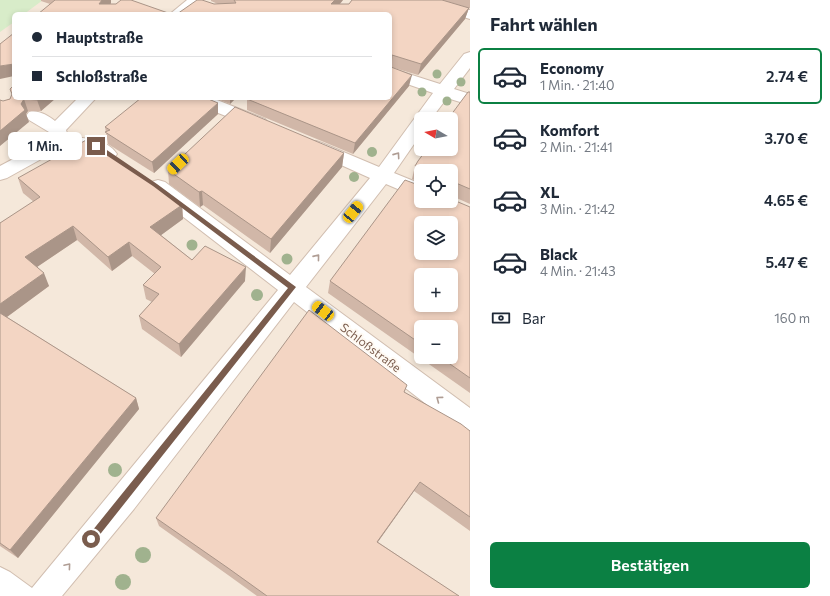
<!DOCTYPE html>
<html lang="de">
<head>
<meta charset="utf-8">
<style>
	body { margin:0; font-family:Commissioner,sans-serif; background:#f2f2f3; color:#1f2937; height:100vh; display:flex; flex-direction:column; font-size:15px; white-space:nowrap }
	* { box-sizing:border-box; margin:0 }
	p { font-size:13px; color:#747a83 }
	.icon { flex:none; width:22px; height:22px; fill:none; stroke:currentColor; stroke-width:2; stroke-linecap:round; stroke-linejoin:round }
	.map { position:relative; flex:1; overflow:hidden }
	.sheet { display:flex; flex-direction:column; background:#fff; width:360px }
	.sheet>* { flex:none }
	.hud { position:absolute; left:12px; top:12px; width:380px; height:88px; border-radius:6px; box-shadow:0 2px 6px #0003; display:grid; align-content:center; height:88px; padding:0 20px; background:#fff }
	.needle { width:26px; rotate:280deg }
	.controls { position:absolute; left:414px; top:112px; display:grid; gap:8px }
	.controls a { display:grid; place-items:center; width:44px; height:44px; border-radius:6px; background:#fff; box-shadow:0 2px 6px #0003; font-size:20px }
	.end { position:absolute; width:18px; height:18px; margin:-9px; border:5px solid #7a5c4d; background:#fff; box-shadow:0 0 0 2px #fff }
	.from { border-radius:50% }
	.bubble { position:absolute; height:28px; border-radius:6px; background:#fff; box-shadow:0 2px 6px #0003; font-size:13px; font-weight:600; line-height:28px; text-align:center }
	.car { position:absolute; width:12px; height:24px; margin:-12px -6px; border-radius:5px; box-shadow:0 0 3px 1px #0007; background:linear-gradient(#f5c518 24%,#345 0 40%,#f5c518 0 76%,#345 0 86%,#f5c518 0) }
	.hud b { display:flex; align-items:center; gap:14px; height:38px; font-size:15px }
	.hud b+b { border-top:1px solid #e0e1e3 }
	.hud i { width:10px; height:10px; background:#1f2937 }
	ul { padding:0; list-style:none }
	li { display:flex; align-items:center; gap:12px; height:56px; margin:0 8px 6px; padding:0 12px; border:2px solid transparent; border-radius:6px }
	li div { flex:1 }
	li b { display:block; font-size:15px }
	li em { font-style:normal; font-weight:600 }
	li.active { border-color:#0b8043 }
	li>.icon { width:36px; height:36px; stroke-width:1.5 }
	h2 { padding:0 20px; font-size:18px; line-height:48px }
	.pay { display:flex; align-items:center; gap:10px; height:44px; padding:0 20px; font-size:15px }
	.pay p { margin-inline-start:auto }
	.action { display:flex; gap:8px; margin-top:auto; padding:8px 20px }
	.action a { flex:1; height:46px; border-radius:6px; background:#0b8043; color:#fff; font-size:16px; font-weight:600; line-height:46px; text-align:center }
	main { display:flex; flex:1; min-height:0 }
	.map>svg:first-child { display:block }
</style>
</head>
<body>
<main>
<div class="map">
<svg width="470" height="596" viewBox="0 0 470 596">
	<rect width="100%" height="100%" fill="#fdf6ec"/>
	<!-- residential -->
	<path fill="#f5e8da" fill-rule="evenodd" d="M0,0H470V596H0ZM14,14H390V98H14ZM421,119H451V149H421ZM421,171H451V201H421ZM421,223H451V253H421ZM421,275H451V305H421ZM421,327H451V357H421Z"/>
	<!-- green -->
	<polygon fill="#d8ecc9" points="0,0 43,0 24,14 14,14 14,22 0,32"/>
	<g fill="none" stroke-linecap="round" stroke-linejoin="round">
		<defs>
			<g id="minor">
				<polygon points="187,0 203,0 186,14 170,14"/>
				<polygon points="414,0 436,0 470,10 470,19 416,3"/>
				<polygon points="470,52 470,68 454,89 470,94 470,105 447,98 431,119 421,119 421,134 394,173 421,184 421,199 386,184 306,287 470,408 470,435 461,431 294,302 134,509 62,596 0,596 0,567 10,572 32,588 278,290 151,192 148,187 151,182 158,180 165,182 290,275 370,178 310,151 307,147 310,143 316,141 322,143 379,167 433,93 390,78 390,68 440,84 464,54"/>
				<path d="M78,98H96L66,130L68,136C84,139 107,138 117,154L114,158L108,160L102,158L91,151L63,147L7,178L0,180V166L51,139L49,132L29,120L26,116L29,112C39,110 47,115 55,121Z"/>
				<polygon points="189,98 212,98 265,119 268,123 265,127 259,128 253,127 191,102"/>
			</g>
		</defs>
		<!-- minor casing -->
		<use href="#minor" stroke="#d1beb0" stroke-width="2"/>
		<!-- minor -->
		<use href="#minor" fill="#fff" fill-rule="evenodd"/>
	</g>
	<!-- trees -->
	<g fill="#a0b28e">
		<circle cx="437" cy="74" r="4.5"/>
		<circle cx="461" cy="82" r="4.5"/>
		<circle cx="422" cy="92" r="4.5"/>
		<circle cx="447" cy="101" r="4.5"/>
		<circle cx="372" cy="152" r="5"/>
		<circle cx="354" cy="177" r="5"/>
		<circle cx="192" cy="245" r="5.5"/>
		<circle cx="287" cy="259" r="5.5"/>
		<circle cx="257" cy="295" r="6"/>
		<circle cx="115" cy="470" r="7"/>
		<circle cx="143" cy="555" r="8"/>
		<circle cx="123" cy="582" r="8"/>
	</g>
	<!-- wall -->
	<g fill="#d1b7a8" fill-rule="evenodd">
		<polygon points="41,0 111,0 111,4 171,14 50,4 41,1"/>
		<polygon points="211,0 343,0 340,4 349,4 352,0 470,0 470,8 469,8 465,19 418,75 394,68 409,86 353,154 247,110 247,99 390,98 214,4 218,4 211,1"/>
		<polygon points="10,89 56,98 41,111 28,111 26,114 29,122 3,101 10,99 12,96"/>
		<polygon points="470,92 470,204 452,196 451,197 451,171 421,171 421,183 412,179 415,166"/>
		<polygon points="215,98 236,98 230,104"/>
		<polygon points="218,114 154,173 108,144 105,127"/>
		<polygon points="344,153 342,167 270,253 203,205 200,207 169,184 168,170"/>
		<polygon points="18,178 182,205 183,219 161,235 192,260 245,281 181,357 142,329 139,316 152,302 146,299 143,285 155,274 132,256 112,271 77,240 37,267 49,286 7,317 136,398 139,409 18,558 0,546 0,223 34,202 23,193"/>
		<path d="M421,201L470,207V393L328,293L330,281ZM421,327L451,357H421Z"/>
		<polygon points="407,385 404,392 470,431 470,531 414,491 378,542 458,596 257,596 228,575 159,526 156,518"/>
	</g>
	<!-- shaded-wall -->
	<g fill="#aa9588">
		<polygon points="102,0 111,0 111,3 102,14 99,4"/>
		<polygon points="335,0 343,0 331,14 331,4"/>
		<polygon points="469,8 465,19 418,75 421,64"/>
		<polygon points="14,64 14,76 0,79 0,66"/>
		<polygon points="412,75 409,86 353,154 355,143"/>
		<polygon points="39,98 56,98 41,111 37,100"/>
		<polygon points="230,98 236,98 230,104"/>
		<polygon points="24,99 28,111 26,114 29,122 0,146 0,131"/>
		<polygon points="218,103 218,114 154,173 152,162"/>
		<polygon points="344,153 342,167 270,253 271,239"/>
		<polygon points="456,183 451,197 454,187"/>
		<polygon points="202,191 203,205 200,207 199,192"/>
		<polygon points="182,205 183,219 153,241 150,227"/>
		<polygon points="73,226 77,240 31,271 25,257"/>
		<polygon points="129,242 132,256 112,271 108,257"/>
		<polygon points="246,267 245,281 181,357 179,344"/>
		<polygon points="44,273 49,286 0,322 0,304"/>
		<polygon points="136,398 139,409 18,558 10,550"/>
		<polygon points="420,482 414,491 372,550 377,542"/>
	</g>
	<!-- building -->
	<g fill="#f3d5c3" stroke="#aa9588" fill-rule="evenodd">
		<polygon points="55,0 102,0 99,4 116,4 121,0 131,0 171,14 38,14"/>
		<polygon points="197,0 202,0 214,4 236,3 234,0 335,0 331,4 349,4 352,0 442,0 469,8 421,64 392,55 391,67 412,75 355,143 247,99 248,98 390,98 390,14 177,14"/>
		<polygon points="14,33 14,64 0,66 0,44"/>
		<polygon points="14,85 14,98 39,98 37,100 24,99 21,104 25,110 0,131 0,100 3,101 10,99 12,94 10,89"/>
		<polygon points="468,92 470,92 470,189 456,183 454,187 451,187 451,171 426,171 426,170 415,166 418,161 427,149 451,149 451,119 448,119"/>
		<polygon points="141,98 206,98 218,103 152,162 105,132 110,130 105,127"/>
		<polygon points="235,107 344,153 271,239 202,191 199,192 168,170"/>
		<polygon points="88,139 145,177 182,205 150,227 192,260 205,246 246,267 179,344 139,316 159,294 143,285 161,267 129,242 108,257 73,226 25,257 44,273 0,304 0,223 40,197 18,178"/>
		<path d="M405,180L421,186V201H451V199L470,207V378L440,357H451V327H421V344L330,281ZM421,223H451V253H421ZM421,275H451V305H421Z"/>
		<polygon points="309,310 407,385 404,392 461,424 470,431 470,517 420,482 377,542 459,596 267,596 228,568 156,518"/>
		<polygon points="0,313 136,398 10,550 0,543"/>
	</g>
	<!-- one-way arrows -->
	<defs><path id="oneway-chevron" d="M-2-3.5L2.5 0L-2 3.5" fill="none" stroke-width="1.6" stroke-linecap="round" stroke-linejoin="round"/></defs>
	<g stroke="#af9d94">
		<use href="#oneway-chevron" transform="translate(397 155) rotate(-55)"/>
		<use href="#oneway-chevron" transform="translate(317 257) rotate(-51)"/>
		<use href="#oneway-chevron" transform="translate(439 399) rotate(-143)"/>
		<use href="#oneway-chevron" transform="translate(68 566) rotate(-50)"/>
	</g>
	<!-- route -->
	<polygon fill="#7a5c4d" points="94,144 98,144 157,184 296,287 94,542 91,543 88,542 88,536 288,288 153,186 94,147"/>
	<g text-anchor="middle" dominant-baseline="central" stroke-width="4" stroke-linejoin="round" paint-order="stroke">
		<!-- street labels -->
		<g font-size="12" fill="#7a5c4d" stroke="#fffaf3">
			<text transform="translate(371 347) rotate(37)">Schloßstraße</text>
		</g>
	</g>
</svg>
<div class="controls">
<a><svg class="needle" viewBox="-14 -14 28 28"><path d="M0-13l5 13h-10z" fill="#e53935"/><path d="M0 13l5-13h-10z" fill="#747a83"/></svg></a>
<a><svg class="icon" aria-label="locate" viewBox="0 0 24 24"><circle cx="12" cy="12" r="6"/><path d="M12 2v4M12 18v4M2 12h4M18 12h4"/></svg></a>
<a><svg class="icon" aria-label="layers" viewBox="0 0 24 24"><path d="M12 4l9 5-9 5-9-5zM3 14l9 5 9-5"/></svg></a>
<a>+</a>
<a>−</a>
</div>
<i class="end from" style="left:91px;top:539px"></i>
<i class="end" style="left:96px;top:146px"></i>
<div class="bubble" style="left:8px;top:132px;width:74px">1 Min.</div>
<i class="car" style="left:178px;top:164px;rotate:227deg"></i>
<i class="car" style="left:353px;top:212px;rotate:39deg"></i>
<i class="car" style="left:323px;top:311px;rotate:307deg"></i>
<div class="hud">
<b><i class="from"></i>Hauptstraße</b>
<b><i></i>Schloßstraße</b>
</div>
</div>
<section class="sheet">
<h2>Fahrt wählen</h2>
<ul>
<li class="active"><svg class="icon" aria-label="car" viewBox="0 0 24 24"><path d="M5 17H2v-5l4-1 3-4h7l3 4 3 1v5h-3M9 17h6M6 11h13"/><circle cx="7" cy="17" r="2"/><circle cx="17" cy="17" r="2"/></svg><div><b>Economy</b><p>1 Min. · 21:40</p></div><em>2.74 €</em></li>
<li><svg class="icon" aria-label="car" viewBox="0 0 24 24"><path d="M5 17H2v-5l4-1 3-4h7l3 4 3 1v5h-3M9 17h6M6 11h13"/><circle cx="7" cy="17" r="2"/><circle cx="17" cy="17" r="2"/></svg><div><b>Komfort</b><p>2 Min. · 21:41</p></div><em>3.70 €</em></li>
<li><svg class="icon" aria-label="car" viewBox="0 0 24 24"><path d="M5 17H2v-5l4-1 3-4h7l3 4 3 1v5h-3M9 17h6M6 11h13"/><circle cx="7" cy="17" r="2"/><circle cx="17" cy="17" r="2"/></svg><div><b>XL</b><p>3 Min. · 21:42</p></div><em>4.65 €</em></li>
<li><svg class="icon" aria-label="car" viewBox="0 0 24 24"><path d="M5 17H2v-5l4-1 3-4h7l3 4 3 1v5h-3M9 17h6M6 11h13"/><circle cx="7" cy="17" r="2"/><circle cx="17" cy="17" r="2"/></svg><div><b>Black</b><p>4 Min. · 21:43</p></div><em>5.47 €</em></li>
</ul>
<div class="pay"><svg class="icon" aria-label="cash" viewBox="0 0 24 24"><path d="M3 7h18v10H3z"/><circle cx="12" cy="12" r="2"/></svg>Bar<p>160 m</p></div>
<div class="action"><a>Bestätigen</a></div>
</section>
</main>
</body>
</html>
